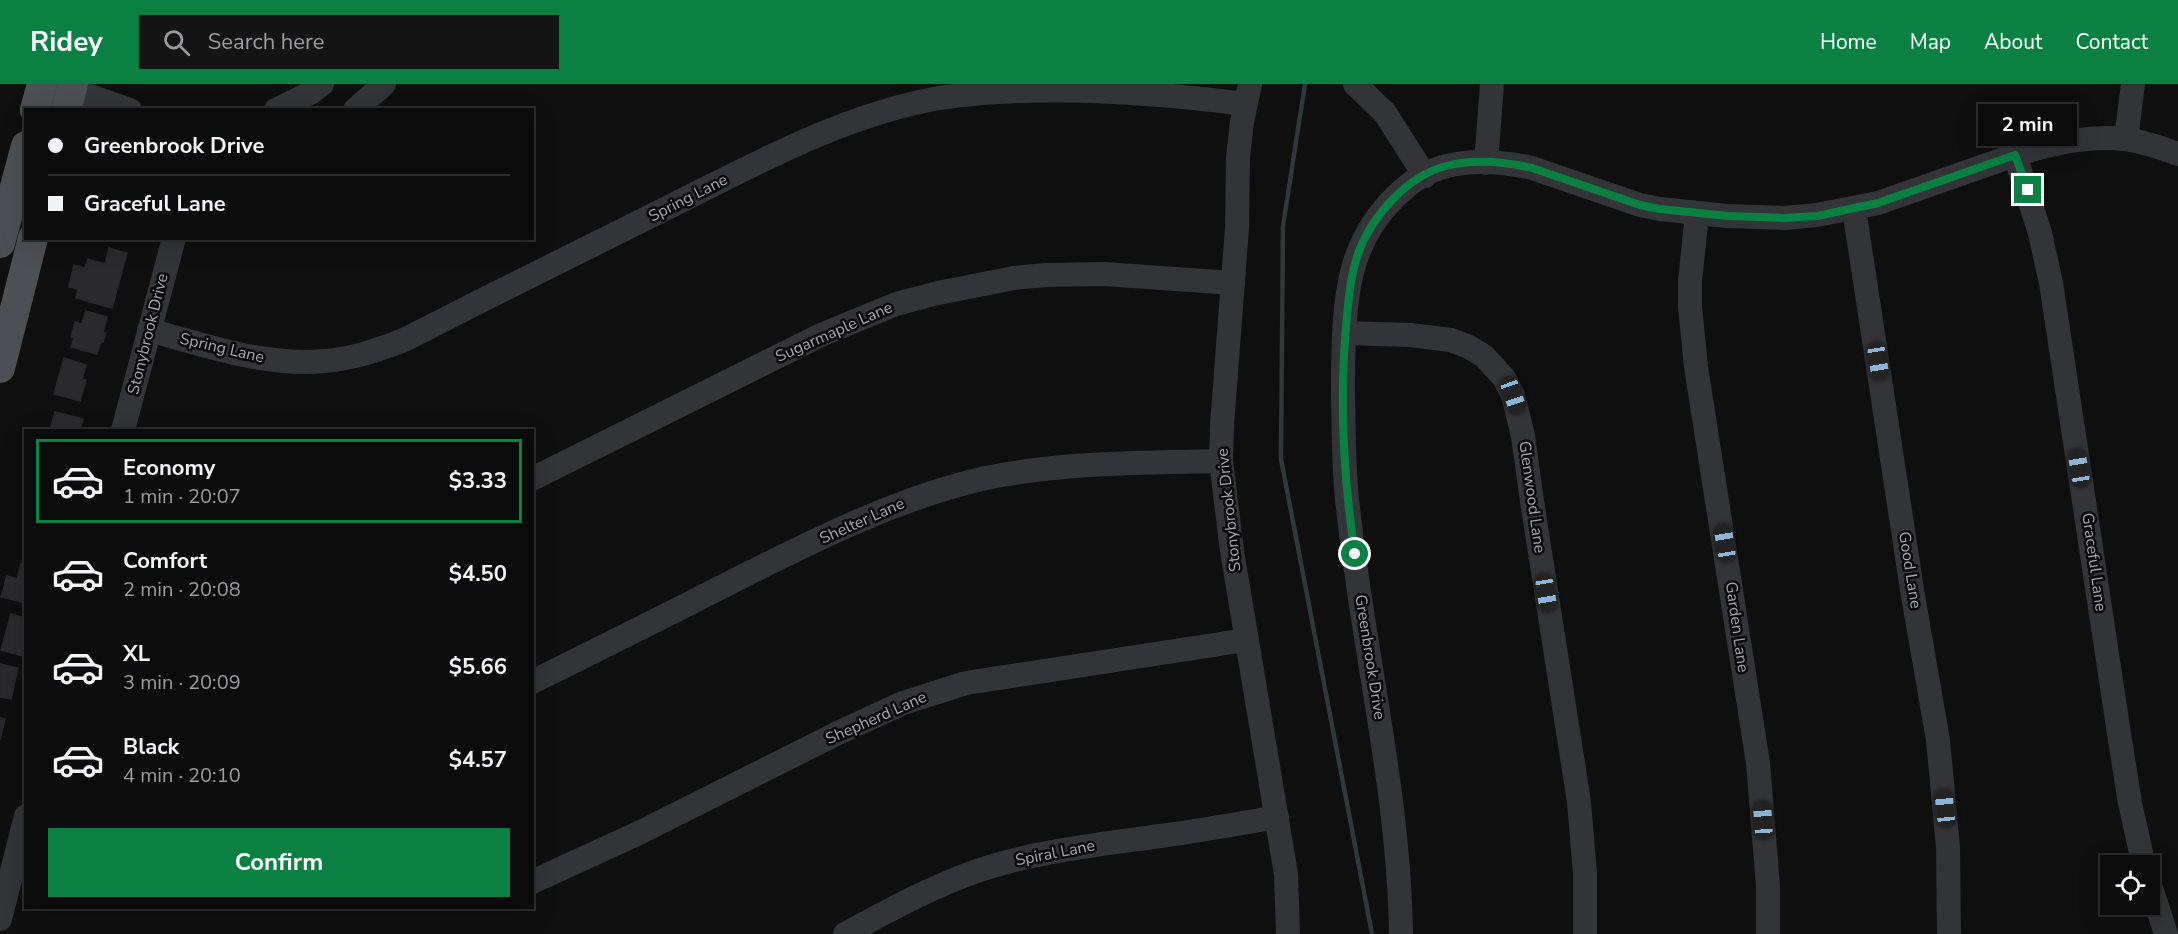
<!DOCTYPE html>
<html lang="en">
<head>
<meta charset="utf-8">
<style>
	body { margin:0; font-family:"Nunito Sans",sans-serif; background:#141415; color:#f1f3f6; height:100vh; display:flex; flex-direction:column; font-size:22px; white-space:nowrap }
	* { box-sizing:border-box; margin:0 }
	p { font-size:20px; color:#9a9b9d }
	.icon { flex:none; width:33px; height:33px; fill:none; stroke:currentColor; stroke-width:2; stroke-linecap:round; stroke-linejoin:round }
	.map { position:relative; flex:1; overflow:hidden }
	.side { position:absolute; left:24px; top:345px; width:510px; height:480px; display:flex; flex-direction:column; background:#0b0b0c; border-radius:0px; box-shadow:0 6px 24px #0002,0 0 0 2px #2b2b2d }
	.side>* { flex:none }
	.guide { position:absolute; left:24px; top:24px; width:510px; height:132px; border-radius:0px; box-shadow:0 6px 24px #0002,0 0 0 2px #2b2b2d; display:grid; align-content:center; height:132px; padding:0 24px; background:#0b0b0c }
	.fabs { position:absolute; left:2100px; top:771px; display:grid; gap:12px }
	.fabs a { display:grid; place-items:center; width:60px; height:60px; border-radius:0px; background:#0b0b0c; box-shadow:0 6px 24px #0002,0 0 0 2px #2b2b2d; font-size:30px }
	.end { position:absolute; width:27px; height:27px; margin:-14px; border:8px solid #0b8043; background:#fff; box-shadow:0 0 0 3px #fff }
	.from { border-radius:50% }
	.bubble { position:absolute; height:42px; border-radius:0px; background:#0b0b0c; box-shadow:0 6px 24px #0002,0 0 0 2px #2b2b2d; font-size:20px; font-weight:700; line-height:42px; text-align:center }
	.car { position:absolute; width:18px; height:36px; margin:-18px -9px; border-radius:8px; box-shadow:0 0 4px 2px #0007; background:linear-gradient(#222 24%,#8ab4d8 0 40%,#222 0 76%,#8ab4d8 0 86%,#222 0) }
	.guide b { display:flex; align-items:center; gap:21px; height:57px; font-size:22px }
	.guide b+b { border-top:2px solid #2b2b2d }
	.guide i { width:15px; height:15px; background:#f1f3f6 }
	ul { padding:10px 0 0; list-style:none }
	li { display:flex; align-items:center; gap:18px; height:84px; margin:0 12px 9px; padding:0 12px; border:3px solid transparent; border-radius:0px }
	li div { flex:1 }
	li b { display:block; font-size:22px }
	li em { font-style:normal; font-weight:700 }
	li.current { border-color:#0b8043 }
	li>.icon { width:54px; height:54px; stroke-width:1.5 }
	.action { display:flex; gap:12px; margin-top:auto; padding:12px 24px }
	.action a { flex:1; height:69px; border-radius:0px; background:#0b8043; color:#fff; font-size:24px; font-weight:700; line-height:69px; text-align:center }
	header { display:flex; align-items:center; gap:36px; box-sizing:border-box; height:84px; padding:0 30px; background:#0b8043; color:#fff }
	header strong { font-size:28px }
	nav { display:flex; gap:33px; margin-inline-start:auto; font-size:21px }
	.search { width:420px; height:54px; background:#141415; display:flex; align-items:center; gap:15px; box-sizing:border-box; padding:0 21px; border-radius:0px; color:#9a9b9d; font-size:22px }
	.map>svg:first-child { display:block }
</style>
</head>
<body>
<header>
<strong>Ridey</strong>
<div class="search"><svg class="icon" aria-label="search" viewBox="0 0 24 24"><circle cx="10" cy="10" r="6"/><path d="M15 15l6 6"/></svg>Search here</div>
<nav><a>Home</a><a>Map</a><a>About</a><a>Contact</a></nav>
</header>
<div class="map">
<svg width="2178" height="850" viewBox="0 0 2178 850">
	<rect width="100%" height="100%" fill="#0f0f10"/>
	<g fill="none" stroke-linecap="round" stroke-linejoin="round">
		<!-- stream -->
		<polyline stroke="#2d393d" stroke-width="4.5" points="1305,0 1283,142 1281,375 1372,850"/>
	</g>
	<!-- building -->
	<g fill="#2a2a2c" stroke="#29292c" stroke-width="1.5">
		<polygon points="109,164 127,169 112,224 76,214 78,205 69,203 74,181 85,184 88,175 105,180"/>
		<polygon points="86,227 107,233 103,248 106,249 103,258 101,257 97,270 71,263 74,254 71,253 75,238 82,240"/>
		<polygon points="64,274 86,281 82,295 86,296 80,317 54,310"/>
		<polygon points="55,328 83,335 80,346 50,346"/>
		<polygon points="21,480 26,481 26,519 1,513 7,492 17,495"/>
		<polygon points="11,530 26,534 26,564 23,572 1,566"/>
		<polygon points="0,580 18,584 11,615 0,613"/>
		<polygon points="0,634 5,635 0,656"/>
	</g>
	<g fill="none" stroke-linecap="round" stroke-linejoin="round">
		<!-- minor -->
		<g stroke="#323437" stroke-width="24">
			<polyline points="55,0 130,26"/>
			<polyline points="1250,0 1242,38 1238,73 1237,144 1222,341 1221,377 1232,467 1286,790 1288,850"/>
			<polyline points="1355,0 1385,29 1425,92"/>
			<polyline points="276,26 312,8 322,0"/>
			<polyline points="355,26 384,0"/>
			<polyline points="2126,55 2133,0"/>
			<polyline points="2015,71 2040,149 2051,199 2120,656 2130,719 2144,782"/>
			<polyline points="1486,79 1492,0"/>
			<polyline points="1854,125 1913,512 1938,656 1948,763 1949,850"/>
			<polyline points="1697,130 1690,197 1690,222 1696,283 1758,679 1768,802 1768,850"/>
			<path d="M149,246C204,261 267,283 324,277C352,275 378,266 404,256C494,210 584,165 675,120C759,78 844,31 939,14C1037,0 1146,7 1245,20"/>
			<polyline points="1345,249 1410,251 1451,256 1469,263 1484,272 1504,294 1513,311 1523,352 1532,417 1579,718 1585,789 1585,850"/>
			<polyline points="123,346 174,154"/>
			<polyline points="532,395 821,251 896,220 938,209 1014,194 1046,191 1104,190 1233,199"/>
			<path d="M532,598C603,563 673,528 743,492C821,453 901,413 986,394C1063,378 1143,379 1221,377"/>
			<polyline points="532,798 641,748 838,649 903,619 966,599 1246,556"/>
			<polyline points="2150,801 2166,850"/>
			<polyline points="0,835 26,732"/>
			<path d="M845,850C888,827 931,803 977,787C1036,767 1098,761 1160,752C1199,747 1238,740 1277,733"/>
			<path d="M1401,850C1399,706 1363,566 1348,424C1343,385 1344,345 1343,306C1343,266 1343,204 1359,167C1373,131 1408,91 1447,82C1474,75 1505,78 1532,84L1640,121L1660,125L1727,132L1784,134L1817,131L1878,119L2015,71C2049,60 2089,51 2124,55C2143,57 2161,64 2178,70"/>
		</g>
		<!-- major -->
		<g stroke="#4c4f54" stroke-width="30">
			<polyline points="35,26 42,0"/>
			<polyline points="66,26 73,0"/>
			<polyline points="0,159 26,62"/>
			<polyline points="0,284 33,154"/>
		</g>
	</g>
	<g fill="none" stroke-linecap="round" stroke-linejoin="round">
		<!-- route -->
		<path stroke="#0b8043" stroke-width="8" d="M1355,470C1343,392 1339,311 1347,232C1349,211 1351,190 1358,170C1371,133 1407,92 1446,82C1473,75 1506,78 1532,84L1640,121L1660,125L1728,132L1784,134L1817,132L1878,119L2015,71L2028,106"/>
	</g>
	<g text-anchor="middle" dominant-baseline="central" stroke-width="5" stroke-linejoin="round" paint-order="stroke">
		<!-- street labels -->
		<g font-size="16" fill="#a1a8b0" stroke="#0a0a0b">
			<text transform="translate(688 114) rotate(-27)">Spring Lane</text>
			<text transform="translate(834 248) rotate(-24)">Sugarmaple Lane</text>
			<text transform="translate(148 250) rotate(-76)">Stonybrook Drive</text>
			<text transform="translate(222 264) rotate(13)">Spring Lane</text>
			<text transform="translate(1532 413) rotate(82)">Glenwood Lane</text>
			<text transform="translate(1229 426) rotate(-96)">Stonybrook Drive</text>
			<text transform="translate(862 437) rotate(-24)">Shelter Lane</text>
			<text transform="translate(2094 478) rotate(82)">Graceful Lane</text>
			<text transform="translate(1910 486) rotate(81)">Good Lane</text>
			<text transform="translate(1737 543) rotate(82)">Garden Lane</text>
			<text transform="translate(1370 573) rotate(81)">Greenbrook Drive</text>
			<text transform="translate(876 634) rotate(-24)">Shepherd Lane</text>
			<text transform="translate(1055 769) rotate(-11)">Spiral Lane</text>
		</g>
	</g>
</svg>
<div class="fabs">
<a><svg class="icon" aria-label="locate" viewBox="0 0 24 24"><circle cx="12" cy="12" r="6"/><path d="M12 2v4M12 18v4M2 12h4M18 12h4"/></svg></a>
</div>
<i class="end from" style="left:1355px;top:470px"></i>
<i class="end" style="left:2028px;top:106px"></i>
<div class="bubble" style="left:1978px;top:20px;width:99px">2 min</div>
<i class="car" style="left:1878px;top:277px;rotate:171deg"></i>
<i class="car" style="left:1513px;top:311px;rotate:161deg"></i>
<i class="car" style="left:2079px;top:384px;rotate:351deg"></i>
<i class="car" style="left:1725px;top:459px;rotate:351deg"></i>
<i class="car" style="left:1546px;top:509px;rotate:171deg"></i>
<i class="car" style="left:1945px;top:724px;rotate:354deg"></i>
<i class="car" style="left:1763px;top:736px;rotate:356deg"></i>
<div class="guide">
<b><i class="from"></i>Greenbrook Drive</b>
<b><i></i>Graceful Lane</b>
</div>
<section class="side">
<ul>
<li class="current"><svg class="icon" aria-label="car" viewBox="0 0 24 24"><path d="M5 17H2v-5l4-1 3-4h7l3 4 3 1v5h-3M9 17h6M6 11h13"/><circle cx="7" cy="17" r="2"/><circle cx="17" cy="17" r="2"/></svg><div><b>Economy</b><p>1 min · 20:07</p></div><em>$3.33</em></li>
<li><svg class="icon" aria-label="car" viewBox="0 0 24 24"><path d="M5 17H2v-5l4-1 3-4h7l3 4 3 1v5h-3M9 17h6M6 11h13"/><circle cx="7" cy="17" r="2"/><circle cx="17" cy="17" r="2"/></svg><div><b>Comfort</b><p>2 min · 20:08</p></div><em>$4.50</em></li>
<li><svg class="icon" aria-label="car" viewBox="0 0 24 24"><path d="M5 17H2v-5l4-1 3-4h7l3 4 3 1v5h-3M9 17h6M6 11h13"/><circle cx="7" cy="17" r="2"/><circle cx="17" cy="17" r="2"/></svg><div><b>XL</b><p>3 min · 20:09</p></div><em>$5.66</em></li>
<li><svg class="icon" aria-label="car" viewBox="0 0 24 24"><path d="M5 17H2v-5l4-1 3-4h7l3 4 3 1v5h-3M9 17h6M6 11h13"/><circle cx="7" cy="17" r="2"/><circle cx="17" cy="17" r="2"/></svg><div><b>Black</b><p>4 min · 20:10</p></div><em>$4.57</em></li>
</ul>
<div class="action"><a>Confirm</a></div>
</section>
</div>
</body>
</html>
